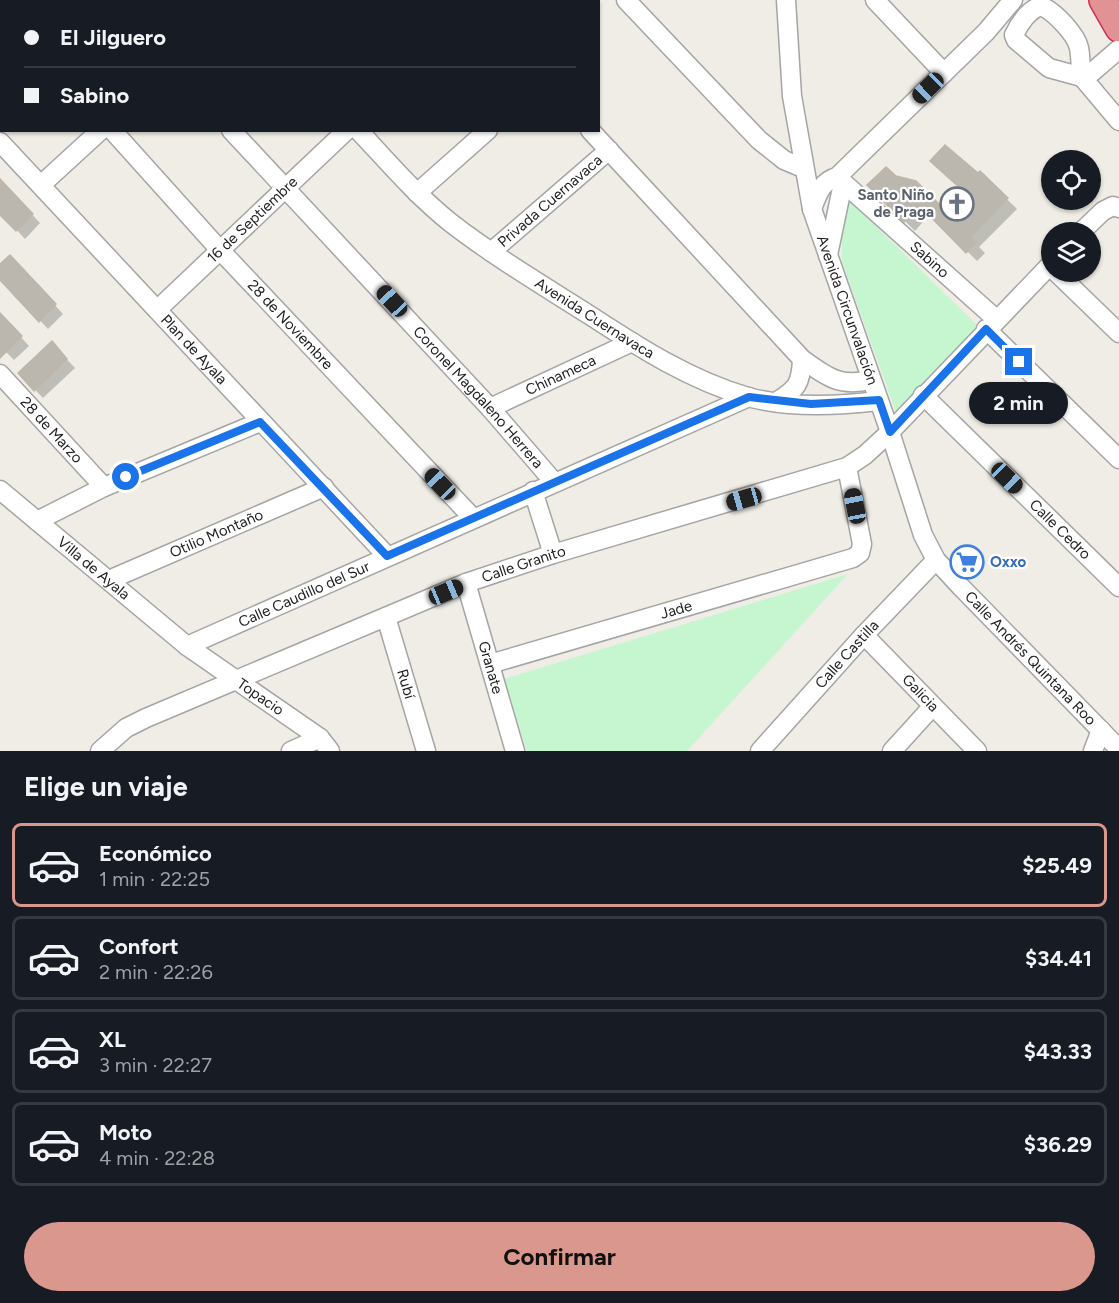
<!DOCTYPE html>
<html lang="es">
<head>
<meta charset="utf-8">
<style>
	body { margin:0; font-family:Figtree,sans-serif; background:#242831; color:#f1f3f6; height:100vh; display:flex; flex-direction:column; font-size:22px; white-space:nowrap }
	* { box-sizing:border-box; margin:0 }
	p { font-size:20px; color:#9ea1a6 }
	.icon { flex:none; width:33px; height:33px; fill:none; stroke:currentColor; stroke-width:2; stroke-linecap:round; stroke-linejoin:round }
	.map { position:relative; height:751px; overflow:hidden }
	.details { display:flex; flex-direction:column; background:#171b24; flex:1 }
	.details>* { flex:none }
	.top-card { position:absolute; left:0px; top:0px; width:600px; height:132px; box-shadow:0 2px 4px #0004; display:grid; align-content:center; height:132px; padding:0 24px; background:#171b24 }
	.buttons { position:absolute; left:1041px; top:150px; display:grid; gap:12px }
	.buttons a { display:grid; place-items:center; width:60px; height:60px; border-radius:50%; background:#171b24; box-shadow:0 2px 4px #0004; font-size:30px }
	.end { position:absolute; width:27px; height:27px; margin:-14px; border:8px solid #1a73e8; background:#fff; box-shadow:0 0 0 3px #fff }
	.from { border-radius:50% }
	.bubble { position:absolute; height:42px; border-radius:21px; background:#171b24; box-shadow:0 2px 4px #0004; font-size:20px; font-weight:700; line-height:42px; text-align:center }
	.car { position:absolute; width:18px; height:36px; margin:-18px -9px; border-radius:8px; box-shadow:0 0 4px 2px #0007; background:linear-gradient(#222 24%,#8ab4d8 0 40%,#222 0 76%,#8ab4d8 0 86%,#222 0) }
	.top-card b { display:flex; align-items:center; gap:21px; height:57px; font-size:22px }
	.top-card b+b { border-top:2px solid #363941 }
	.top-card i { width:15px; height:15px; background:#f1f3f6 }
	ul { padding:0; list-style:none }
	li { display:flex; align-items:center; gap:18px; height:84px; margin:0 12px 9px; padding:0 12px; border:3px solid #363941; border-radius:9px }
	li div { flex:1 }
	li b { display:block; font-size:22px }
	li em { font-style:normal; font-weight:700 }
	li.selected { border-color:#da978d }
	li>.icon { width:54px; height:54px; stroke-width:1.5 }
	h2 { padding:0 24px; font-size:27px; line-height:72px }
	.cta { display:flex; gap:12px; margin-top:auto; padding:12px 24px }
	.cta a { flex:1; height:69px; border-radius:36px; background:#da978d; color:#111; font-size:24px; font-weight:700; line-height:69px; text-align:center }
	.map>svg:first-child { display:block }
</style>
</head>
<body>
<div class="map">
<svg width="1119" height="751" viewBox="0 0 1119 751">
	<rect width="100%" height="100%" fill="#efede5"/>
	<!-- park -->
	<g fill="#c5f6d0">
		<polygon points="848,199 979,327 896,412 842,262 842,223"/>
		<polygon points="848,574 687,751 527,751 504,679"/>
	</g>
	<!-- shadow -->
	<g fill="#0003">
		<polygon points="980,173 1017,209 979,247 985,253 977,261 930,214 915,231 869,185 895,177 943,210"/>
		<polygon points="0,181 40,223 25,239 0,212"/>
		<polygon points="18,265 63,314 48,329 0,277 0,267"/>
		<polygon points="0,314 29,346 14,360 0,346"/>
		<polygon points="60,352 75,368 43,398 20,374"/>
	</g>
	<!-- building -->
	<g fill="#bbb6ae" stroke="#bfb6a9" stroke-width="1.5">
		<polygon points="945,145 978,173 980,171 1008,198 970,237 976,242 966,253 920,206 904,222 867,185 886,167 896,176 916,181 943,208 961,189 930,161"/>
		<polygon points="0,179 33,214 16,231 0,215"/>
		<polygon points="10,255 56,304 39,322 0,280 0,264"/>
		<polygon points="0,313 22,336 0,358"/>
		<polygon points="52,341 67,359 34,391 18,373"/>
	</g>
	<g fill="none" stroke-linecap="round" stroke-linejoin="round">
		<defs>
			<g id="minor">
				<polyline points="110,0 111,2"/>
				<polyline points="259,0 260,2"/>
				<polyline points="466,0 467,2"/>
				<polyline points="626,0 759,140 784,160 803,168"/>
				<path id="s1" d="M786,0L792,96L812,209L890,432L923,535L936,560L961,587L1119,749"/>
				<polyline points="875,0 944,73"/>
				<polyline points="240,2 242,0"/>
				<polyline points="487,2 489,0"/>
				<path d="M1041,6C1054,11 1076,34 1079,48C1081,57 1080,68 1082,77L1049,68L1016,40L1014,35C1019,24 1029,9 1041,6Z"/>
				<polyline points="0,11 2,13"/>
				<polyline points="1119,49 1090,74 1082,77 1119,121"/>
				<path id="s2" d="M112,130L219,249L472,517"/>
				<path id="s3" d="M231,130L490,408L554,482"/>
				<path id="s4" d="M358,130C388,162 417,196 451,223C495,257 544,286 591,316C640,348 690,380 748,397C788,408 837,406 878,401"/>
				<path d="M590,130L802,359C827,377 839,387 870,380"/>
				<path id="s5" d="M0,142L387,556"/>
				<path id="s6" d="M837,177L996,319"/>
				<polyline points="42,184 101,130"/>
				<polyline points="417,193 488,130"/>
				<path d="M812,209C817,196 821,181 837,177L986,32L1013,0"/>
				<polyline points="1081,232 1103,211 1113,206 1119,208"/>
				<path id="s7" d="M491,252L609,150"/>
				<polyline points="828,255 843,183"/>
				<polyline points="1056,272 1119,333"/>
				<path id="s8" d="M158,309L347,130"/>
				<polyline points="986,329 1119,459"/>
				<path id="s9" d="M0,374L104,487"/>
				<path id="s10" d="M923,395L1119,587"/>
				<path d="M776,402C797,389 801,384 802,359"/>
				<path id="s11" d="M490,408L632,342"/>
				<path id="s12" d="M0,490L187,646L320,738L330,751"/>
				<polyline points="533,491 553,554"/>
				<polyline points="37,521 104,487 260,422"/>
				<path id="s13" d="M109,580L324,487"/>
				<path id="s14" d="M466,583L515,751"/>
				<path id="s15" d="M386,617L426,751"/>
				<path id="s16" d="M864,635L977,751"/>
				<path id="s17" d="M187,646L749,397"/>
				<path id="s18" d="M490,664L853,558L860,553L862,544L847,467"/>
				<path id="s19" d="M100,751L126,728L146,718L466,583L553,554L847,467L865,455L890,432L1052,263"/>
				<polyline points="291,751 320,738"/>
				<path id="s20" d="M760,751L864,635L936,560"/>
				<polyline points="892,751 932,707"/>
				<polyline points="1093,751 1101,730"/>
			</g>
			<polyline id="highway" points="1103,0 1119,28"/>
		</defs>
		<!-- minor casing -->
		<use href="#minor" stroke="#a5a5a5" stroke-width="21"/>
		<!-- highway casing -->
		<use href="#highway" stroke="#cf304f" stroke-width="30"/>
		<!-- minor -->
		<use href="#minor" stroke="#fff" stroke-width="18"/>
		<!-- highway -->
		<use href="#highway" stroke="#e19295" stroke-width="27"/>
	</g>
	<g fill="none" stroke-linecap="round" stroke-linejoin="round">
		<!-- route -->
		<polyline stroke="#1a73e8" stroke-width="8" points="126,477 260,422 387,556 749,397 811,404 879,400 890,432 986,329 1019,362"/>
	</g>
	<!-- icons -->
	<defs>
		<symbol id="church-ring" viewBox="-11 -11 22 22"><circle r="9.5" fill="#fff" stroke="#6b7280" stroke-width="1.5"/><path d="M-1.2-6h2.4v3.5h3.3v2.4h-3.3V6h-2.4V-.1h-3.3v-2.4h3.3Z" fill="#6b7280"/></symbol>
		<symbol id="supermarket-ring" viewBox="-11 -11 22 22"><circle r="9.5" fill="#fff" stroke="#3f7fe0" stroke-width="1.5"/><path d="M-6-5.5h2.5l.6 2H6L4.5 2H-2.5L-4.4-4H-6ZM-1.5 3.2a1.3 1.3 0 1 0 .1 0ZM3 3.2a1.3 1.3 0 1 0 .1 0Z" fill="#3f7fe0"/></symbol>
	</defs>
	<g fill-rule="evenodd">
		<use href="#church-ring" x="938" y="185" width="38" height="38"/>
		<use href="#supermarket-ring" x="948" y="543" width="38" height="38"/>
	</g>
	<g text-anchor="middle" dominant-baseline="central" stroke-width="4.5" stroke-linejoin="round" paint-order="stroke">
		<!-- worship labels -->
		<g font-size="15" font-weight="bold" fill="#5b616d" stroke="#fff" text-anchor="end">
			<text x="934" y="195">Santo Niño<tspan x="934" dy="17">de Praga</tspan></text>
		</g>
		<!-- street labels -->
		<g font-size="15" fill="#1e1e1e" stroke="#fff">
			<text stroke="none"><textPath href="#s7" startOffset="78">Privada Cuernavaca</textPath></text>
			<text stroke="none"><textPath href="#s8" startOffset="130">16 de Septiembre</textPath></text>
			<text stroke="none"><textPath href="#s6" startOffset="124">Sabino</textPath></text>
			<text stroke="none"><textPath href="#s1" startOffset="318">Avenida Circunvalación</textPath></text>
			<text stroke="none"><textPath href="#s4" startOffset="304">Avenida Cuernavaca</textPath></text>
			<text stroke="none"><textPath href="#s2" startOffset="264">28 de Noviembre</textPath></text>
			<text stroke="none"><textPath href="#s5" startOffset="284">Plan de Ayala</textPath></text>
			<text stroke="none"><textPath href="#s11" startOffset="78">Chinameca</textPath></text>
			<text stroke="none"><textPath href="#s3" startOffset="364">Coronel Magdaleno Herrera</textPath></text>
			<text stroke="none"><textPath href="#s9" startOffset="76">28 de Marzo</textPath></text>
			<text stroke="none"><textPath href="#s10" startOffset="192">Calle Cedro</textPath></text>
			<text stroke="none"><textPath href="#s13" startOffset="117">Otilio Montaño</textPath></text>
			<text stroke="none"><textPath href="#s19" startOffset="465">Calle Granito</textPath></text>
			<text stroke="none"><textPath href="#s12" startOffset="122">Villa de Ayala</textPath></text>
			<text stroke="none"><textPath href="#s17" startOffset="128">Calle Caudillo del Sur</textPath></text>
			<text stroke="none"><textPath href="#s18" startOffset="194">Jade</textPath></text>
			<text stroke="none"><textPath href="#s20" startOffset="130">Calle Castilla</textPath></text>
			<text stroke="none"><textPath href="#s1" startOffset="720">Calle Andrés Quintana Roo</textPath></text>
			<text stroke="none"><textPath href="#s14" startOffset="88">Granate</textPath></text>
			<text stroke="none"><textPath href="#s15" startOffset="70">Rubí</textPath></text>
			<text stroke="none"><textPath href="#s16" startOffset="81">Galicia</textPath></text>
			<text stroke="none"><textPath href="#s12" startOffset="333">Topacio</textPath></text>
		</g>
		<!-- shop labels -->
		<g font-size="15" font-weight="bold" fill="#366cbe" stroke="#fff" text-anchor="start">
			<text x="990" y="562">Oxxo</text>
		</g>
	</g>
</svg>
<div class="buttons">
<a><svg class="icon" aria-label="locate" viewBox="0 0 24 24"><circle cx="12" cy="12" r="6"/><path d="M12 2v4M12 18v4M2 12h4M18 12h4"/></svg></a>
<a><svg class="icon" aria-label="layers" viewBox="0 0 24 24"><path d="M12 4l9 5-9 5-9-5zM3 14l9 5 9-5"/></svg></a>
</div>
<i class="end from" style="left:126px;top:477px"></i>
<i class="end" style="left:1019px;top:362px"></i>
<div class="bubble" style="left:969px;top:382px;width:99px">2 min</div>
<i class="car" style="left:928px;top:88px;rotate:226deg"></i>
<i class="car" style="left:392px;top:301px;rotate:317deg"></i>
<i class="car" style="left:1007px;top:478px;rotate:134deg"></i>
<i class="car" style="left:440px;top:484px;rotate:316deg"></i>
<i class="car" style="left:744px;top:499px;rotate:254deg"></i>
<i class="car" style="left:855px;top:506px;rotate:349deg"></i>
<i class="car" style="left:446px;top:592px;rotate:67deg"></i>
<div class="top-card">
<b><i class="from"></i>El Jilguero</b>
<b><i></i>Sabino</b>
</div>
</div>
<section class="details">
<h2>Elige un viaje</h2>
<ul>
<li class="selected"><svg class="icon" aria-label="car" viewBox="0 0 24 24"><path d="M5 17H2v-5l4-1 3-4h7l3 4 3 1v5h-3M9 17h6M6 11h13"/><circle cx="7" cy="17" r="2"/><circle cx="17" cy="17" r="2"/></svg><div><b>Económico</b><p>1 min · 22:25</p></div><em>$25.49</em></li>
<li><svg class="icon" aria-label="car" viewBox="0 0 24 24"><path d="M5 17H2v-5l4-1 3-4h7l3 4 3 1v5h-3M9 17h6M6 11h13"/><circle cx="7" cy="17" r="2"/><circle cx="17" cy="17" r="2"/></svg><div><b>Confort</b><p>2 min · 22:26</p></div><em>$34.41</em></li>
<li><svg class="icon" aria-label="car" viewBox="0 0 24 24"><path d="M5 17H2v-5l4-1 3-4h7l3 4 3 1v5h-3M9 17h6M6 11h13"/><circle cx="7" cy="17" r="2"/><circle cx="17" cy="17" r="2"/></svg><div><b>XL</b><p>3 min · 22:27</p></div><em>$43.33</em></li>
<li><svg class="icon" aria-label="car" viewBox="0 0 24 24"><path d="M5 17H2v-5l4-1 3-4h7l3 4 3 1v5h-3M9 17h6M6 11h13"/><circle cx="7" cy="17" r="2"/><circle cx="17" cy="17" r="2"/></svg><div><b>Moto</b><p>4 min · 22:28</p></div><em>$36.29</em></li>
</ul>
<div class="cta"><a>Confirmar</a></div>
</section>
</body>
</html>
